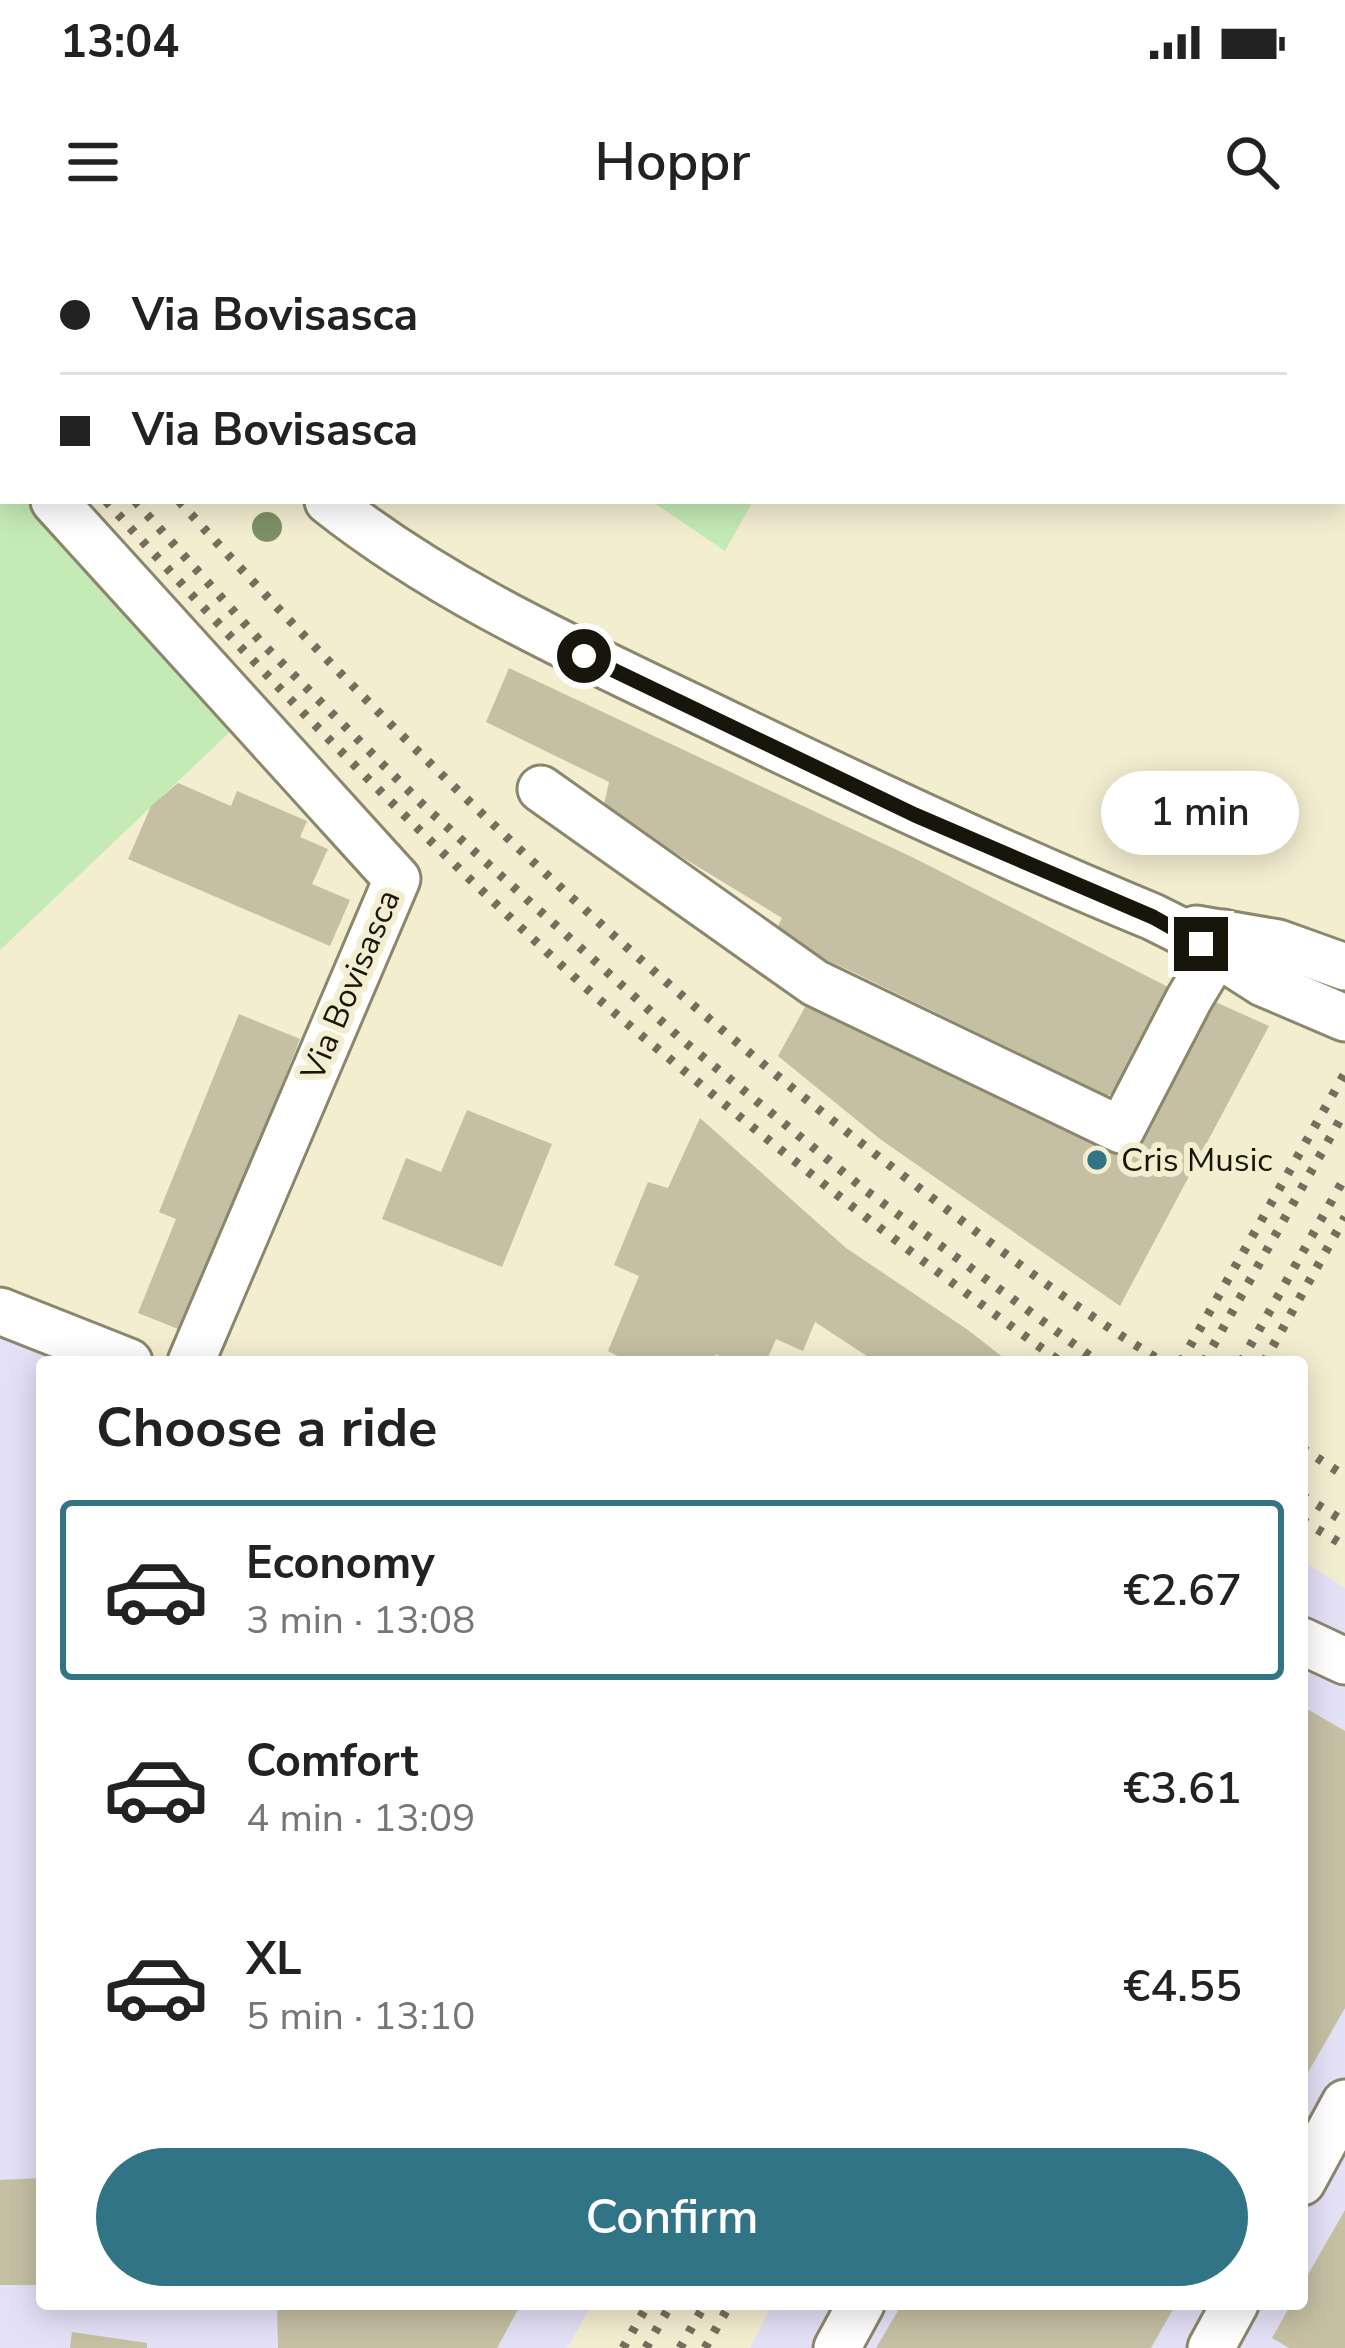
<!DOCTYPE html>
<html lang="en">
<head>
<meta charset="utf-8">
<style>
	body { margin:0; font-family:"Nunito Sans",sans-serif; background:#f6f6f6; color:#222; height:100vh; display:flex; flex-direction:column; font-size:45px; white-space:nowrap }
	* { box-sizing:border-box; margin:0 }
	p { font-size:39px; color:#767676 }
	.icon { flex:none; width:66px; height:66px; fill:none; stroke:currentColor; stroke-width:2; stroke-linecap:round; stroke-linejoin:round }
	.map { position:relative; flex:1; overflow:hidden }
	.drawer { position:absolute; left:36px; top:1116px; width:1272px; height:954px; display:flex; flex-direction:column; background:#fff; border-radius:12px; box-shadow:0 6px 30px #0003 }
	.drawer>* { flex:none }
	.banner { position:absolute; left:0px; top:0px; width:1347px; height:264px; box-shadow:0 6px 30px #0003; display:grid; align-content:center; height:264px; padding:0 60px; background:#fff }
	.end { position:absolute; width:54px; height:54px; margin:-27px; border:15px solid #18150b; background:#fff; box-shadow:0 0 0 6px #fff }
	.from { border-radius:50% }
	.bubble { position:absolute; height:84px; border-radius:42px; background:#fff; box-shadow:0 6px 30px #0003; font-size:39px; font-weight:600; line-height:84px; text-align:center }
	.banner b { display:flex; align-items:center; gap:42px; height:114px; font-size:45px }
	.banner b+b { border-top:3px solid #e0e0e0 }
	.banner i { width:30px; height:30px; background:#222 }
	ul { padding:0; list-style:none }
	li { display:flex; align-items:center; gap:36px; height:180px; margin:0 24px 18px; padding:0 36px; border:6px solid transparent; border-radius:12px }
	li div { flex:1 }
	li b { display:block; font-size:45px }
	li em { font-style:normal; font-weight:600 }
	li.selected { border-color:#317485 }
	li>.icon { width:108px; height:108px; stroke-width:1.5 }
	h2 { padding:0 60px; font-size:54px; line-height:144px }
	.action { display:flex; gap:24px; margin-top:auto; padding:24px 60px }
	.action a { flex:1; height:138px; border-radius:72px; background:#317485; color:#fff; font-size:48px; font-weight:600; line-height:138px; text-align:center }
	.status { display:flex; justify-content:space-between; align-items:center; height:84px; padding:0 60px; background:#fff; direction:ltr }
	.status svg { height:33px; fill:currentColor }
	header { display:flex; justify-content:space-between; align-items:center; height:156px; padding:0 60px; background:#fff; font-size:54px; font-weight:600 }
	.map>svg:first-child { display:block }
</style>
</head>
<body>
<div class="status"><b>13:04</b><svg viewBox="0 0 49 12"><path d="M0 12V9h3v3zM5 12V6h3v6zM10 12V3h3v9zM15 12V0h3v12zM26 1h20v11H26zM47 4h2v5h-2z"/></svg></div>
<header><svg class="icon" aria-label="menu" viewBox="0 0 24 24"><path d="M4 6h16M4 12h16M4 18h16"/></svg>Hoppr<svg class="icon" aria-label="search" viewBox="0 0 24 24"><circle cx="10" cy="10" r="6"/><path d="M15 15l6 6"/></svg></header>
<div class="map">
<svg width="1345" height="2108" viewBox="0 0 1345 2108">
	<rect width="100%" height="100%" fill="#f4eed1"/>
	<!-- industrial -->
	<g fill="#e4e0f6">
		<polygon points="0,1098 64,1122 42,1122 42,2064 592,2064 567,2108 0,2108"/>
		<polygon points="1302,1320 1345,1348 1345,2108 750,2108 773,2064 1302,2064"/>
	</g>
	<!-- green -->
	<g fill="#c4ebb6">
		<polygon points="0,246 3,247 3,261 41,261 231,491 0,710"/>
		<polygon points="651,261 753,261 725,311"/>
	</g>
	<!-- building -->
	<g fill="#c5bfa3">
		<polygon points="509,428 914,618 1176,751 1133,844 1107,856 855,733 773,696 782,678 603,569 609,542 486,482"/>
		<polygon points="178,543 231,566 237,551 307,581 300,597 328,609 312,644 350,660 330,706 128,619 151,566"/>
		<polygon points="1202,756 1269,786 1120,1066 880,899 778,816 809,760 1129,917"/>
		<polygon points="239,774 300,799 183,1091 138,1073 176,979 159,972"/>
		<polygon points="467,870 552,904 502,1027 382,979 406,918 441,932"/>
		<polygon points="700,878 846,1008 968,1090 1009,1122 876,1122 815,1082 803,1111 776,1099 766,1122 731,1122 716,1114 712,1122 629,1122 608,1111 639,1036 614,1025 648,942 668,948"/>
		<polygon points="1302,1466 1345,1491 1345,1768 1302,1843"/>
		<polygon points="42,1938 42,2045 0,2045 0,1940"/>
		<polygon points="1345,1970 1345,2108 1289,2108 1272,2098 1291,2064 1302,2064 1302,2045"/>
		<polygon points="277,2064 521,2064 497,2108 278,2108"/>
		<polygon points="902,2064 1176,2064 1151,2108 876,2108"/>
		<polygon points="72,2092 147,2103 147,2108 70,2108"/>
	</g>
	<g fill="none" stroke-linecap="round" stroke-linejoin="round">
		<defs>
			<g id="minor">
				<polyline points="67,0 70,3"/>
				<polyline points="374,0 380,3"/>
				<polyline points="198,3 201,0"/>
				<polyline points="465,3 466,0"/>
				<polyline points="0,235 3,235"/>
				<polyline points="54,261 397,639 191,1122"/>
				<path d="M328,261C439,349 567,407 694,468C845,541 997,613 1153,677L1185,693L1263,743L1345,778"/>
				<polyline points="541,549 815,743 1121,890 1189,759 1216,714 1224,693"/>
				<polyline points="1196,689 1278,703 1345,727"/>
				<polyline points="0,1071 129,1122"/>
				<polyline points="1302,1401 1345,1421"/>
				<polyline points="1302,1942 1345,1863"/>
				<polyline points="837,2108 861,2064"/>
				<polyline points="1211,2108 1235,2064"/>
			</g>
		</defs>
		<!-- minor casing -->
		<use href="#minor" stroke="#8c866c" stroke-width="51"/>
		<!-- minor -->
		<use href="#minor" stroke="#fff" stroke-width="45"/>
		<!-- rail -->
		<g stroke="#746f5d" stroke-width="9" stroke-dasharray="6 12" stroke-linecap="butt">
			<polyline points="0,61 3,64"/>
			<polyline points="0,109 3,113"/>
			<polyline points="0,143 3,146"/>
			<path d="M106,261C258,430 416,593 584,746C617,776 653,805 688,834C809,935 933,1031 1061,1122"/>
			<polyline points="135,261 262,403 424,566 681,799 865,950 1098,1122"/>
			<path d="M179,261C399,505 637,731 897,931C983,997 1070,1066 1163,1122"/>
			<polyline points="1181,1122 1345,833"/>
			<polyline points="1204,1122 1345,871"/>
			<polyline points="1241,1122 1345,937"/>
			<polyline points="1264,1122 1345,977"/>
			<polyline points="1302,1208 1345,1236"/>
			<polyline points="1302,1255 1345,1282"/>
			<polyline points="1302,1280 1345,1306"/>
			<polyline points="623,2108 648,2064"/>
			<polyline points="646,2108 671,2064"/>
			<polyline points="680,2108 705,2064"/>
			<polyline points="705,2108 730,2064"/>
		</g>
	</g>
	<!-- trees -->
	<circle fill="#7e9165" cx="267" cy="287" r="15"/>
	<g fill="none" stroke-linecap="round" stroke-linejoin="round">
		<!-- route -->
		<polyline stroke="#18150b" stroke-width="15" points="584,416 915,575 1153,677 1201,704"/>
	</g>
	<!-- markers -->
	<circle fill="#317485" stroke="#f4eed1" stroke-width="4.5" cx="1097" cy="920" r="12"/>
	<g text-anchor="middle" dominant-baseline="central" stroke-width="12" stroke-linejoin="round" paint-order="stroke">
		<!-- street labels -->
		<g font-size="33" fill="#18150b" stroke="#f4eed1">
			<text transform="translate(351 745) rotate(-67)">Via Bovisasca</text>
		</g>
		<!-- poi labels -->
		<g font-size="33" fill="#18150b" stroke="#f4eed1" text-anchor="start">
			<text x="1121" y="920">Cris Music</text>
		</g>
	</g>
</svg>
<i class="end from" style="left:584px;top:416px"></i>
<i class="end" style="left:1201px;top:704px"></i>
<div class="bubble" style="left:1101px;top:531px;width:198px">1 min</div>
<div class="banner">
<b><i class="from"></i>Via Bovisasca</b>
<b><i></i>Via Bovisasca</b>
</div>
<section class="drawer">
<h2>Choose a ride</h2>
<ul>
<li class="selected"><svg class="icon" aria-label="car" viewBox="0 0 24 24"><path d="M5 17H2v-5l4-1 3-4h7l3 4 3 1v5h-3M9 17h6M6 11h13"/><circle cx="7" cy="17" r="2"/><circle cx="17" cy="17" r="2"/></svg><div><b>Economy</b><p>3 min · 13:08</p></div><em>€2.67</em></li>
<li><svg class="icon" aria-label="car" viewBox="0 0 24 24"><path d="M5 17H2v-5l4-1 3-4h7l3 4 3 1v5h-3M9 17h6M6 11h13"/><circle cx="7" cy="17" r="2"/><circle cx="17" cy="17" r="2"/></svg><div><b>Comfort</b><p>4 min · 13:09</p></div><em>€3.61</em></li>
<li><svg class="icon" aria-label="car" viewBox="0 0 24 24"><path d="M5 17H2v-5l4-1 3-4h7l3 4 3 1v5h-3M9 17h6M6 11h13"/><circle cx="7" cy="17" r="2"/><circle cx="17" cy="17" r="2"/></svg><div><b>XL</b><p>5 min · 13:10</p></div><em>€4.55</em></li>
</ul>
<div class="action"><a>Confirm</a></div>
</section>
</div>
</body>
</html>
